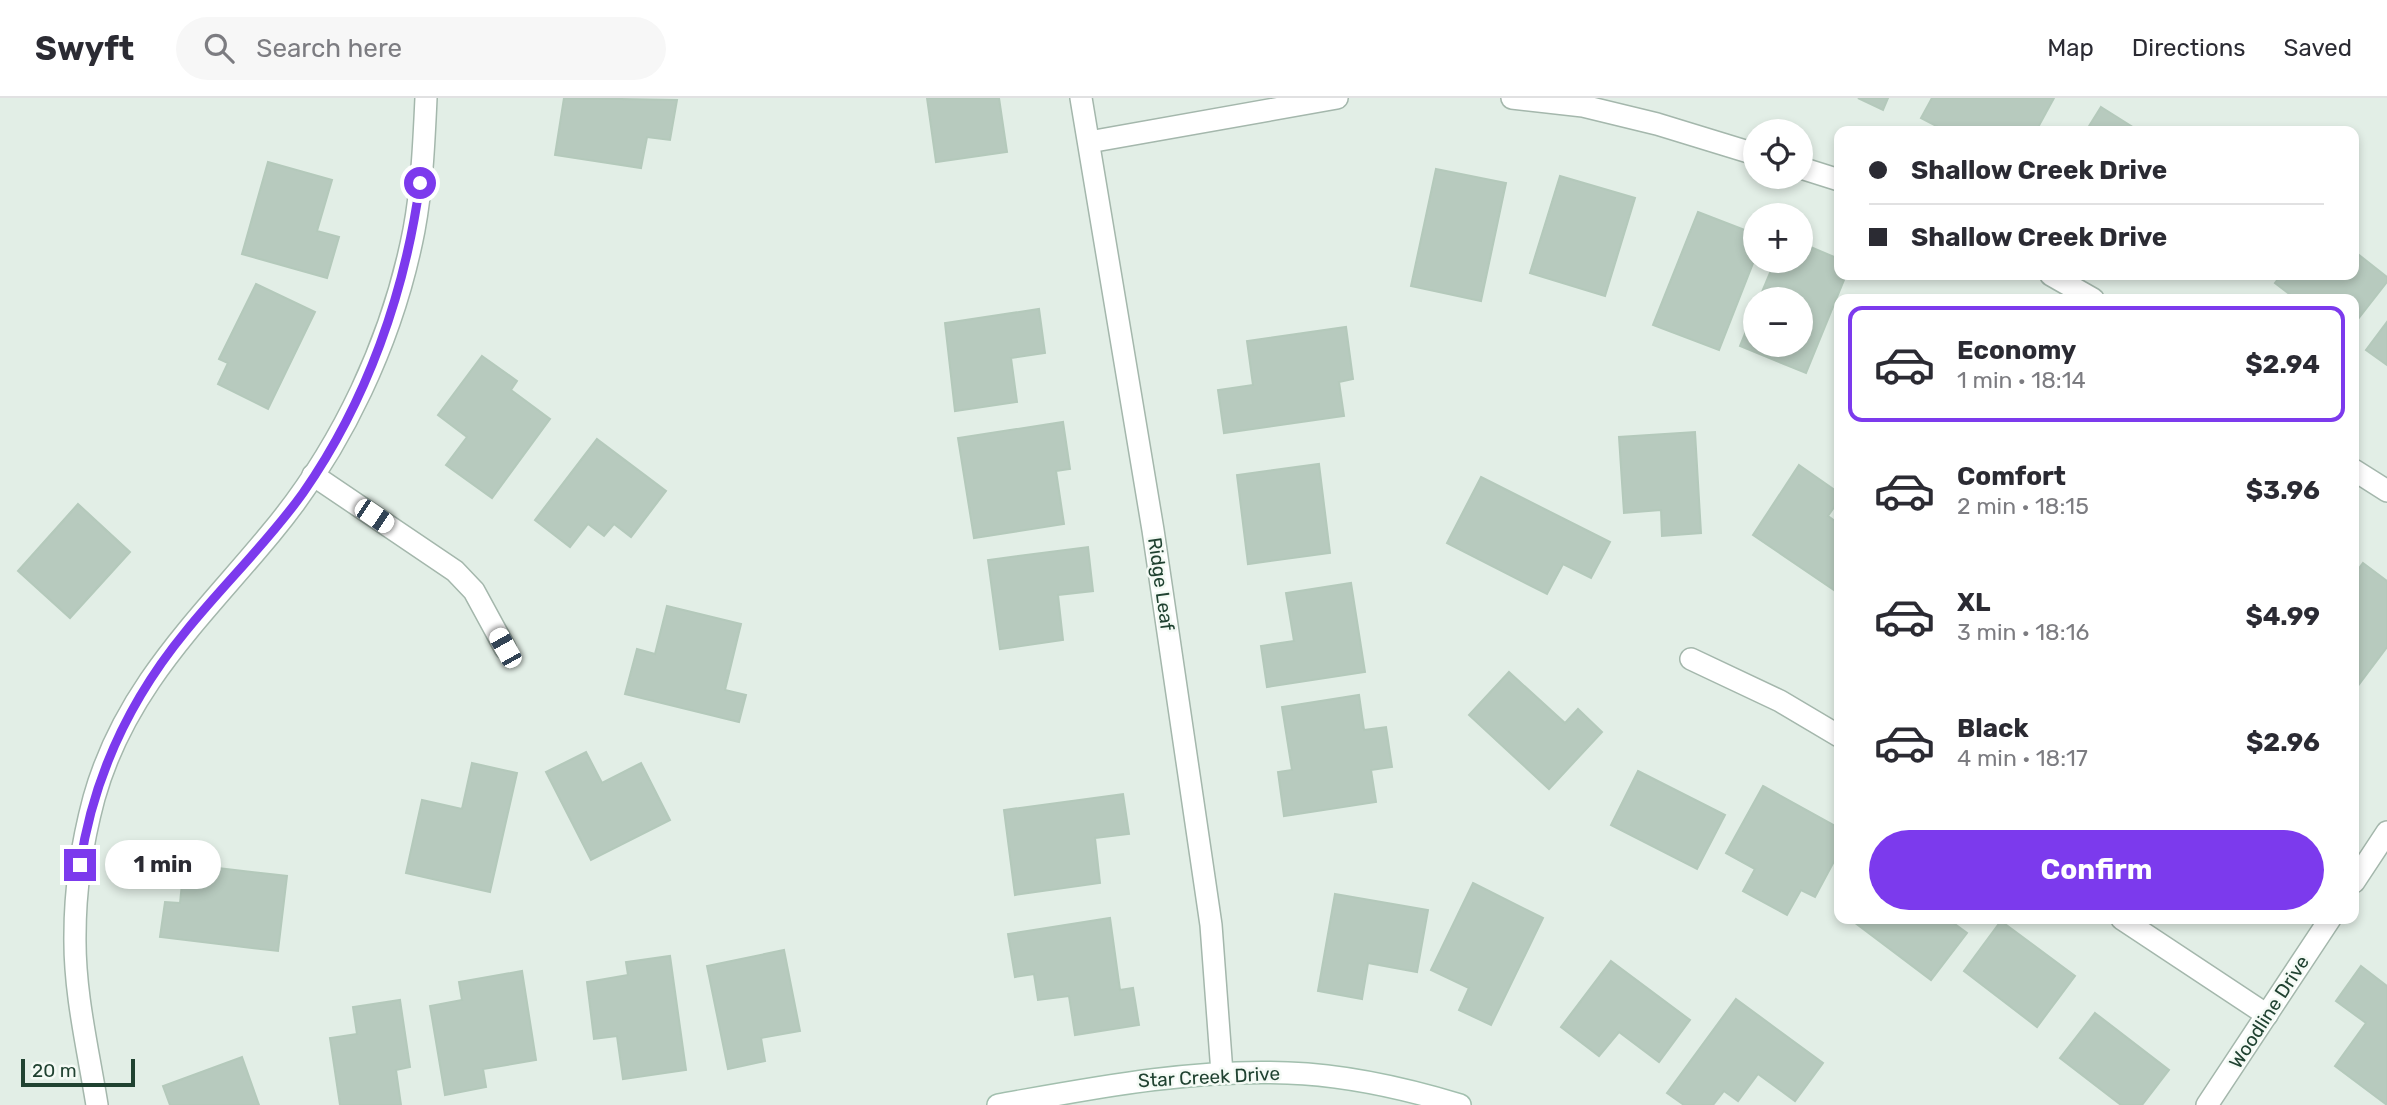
<!DOCTYPE html>
<html lang="en">
<head>
<meta charset="utf-8">
<style>
	body { margin:0; font-family:Rubik,sans-serif; background:#f7f7f7; color:#2b2b33; height:100vh; display:flex; flex-direction:column; font-size:26px; white-space:nowrap }
	* { box-sizing:border-box; margin:0 }
	p { font-size:23px; color:#7c7c81 }
	.icon { flex:none; width:38px; height:38px; fill:none; stroke:currentColor; stroke-width:2; stroke-linecap:round; stroke-linejoin:round }
	.map { position:relative; flex:1; overflow:hidden }
	.sheet { position:absolute; left:1834px; top:196px; width:525px; height:630px; display:flex; flex-direction:column; background:#fff; border-radius:14px; box-shadow:0 4px 10px #0003 }
	.sheet>* { flex:none }
	.top-card { position:absolute; left:1834px; top:28px; width:525px; height:154px; border-radius:14px; box-shadow:0 4px 10px #0003; display:grid; align-content:center; height:154px; padding:0 35px; background:#fff }
	.buttons { position:absolute; left:1743px; top:21px; display:grid; gap:14px }
	.buttons a { display:grid; place-items:center; width:70px; height:70px; border-radius:50%; background:#fff; box-shadow:0 4px 10px #0003; font-size:35px }
	.scale { position:absolute; left:21px; bottom:18px; width:114px; box-sizing:border-box; padding-left:7px; border:4px solid #204231; border-top:0; font-size:19px; line-height:24px; white-space:nowrap; color:#204231; -webkit-text-stroke:5px #f4faf5; paint-order:stroke }
	.end { position:absolute; width:32px; height:32px; margin:-16px; border:9px solid #7c3aed; background:#fff; box-shadow:0 0 0 4px #fff }
	.from { border-radius:50% }
	.bubble { position:absolute; height:49px; border-radius:24px; background:#fff; box-shadow:0 4px 10px #0003; font-size:23px; font-weight:700; line-height:49px; text-align:center }
	.car { position:absolute; width:21px; height:42px; margin:-21px -10px; border-radius:9px; box-shadow:0 0 5px 2px #0007; background:linear-gradient(#fff 24%,#345 0 40%,#fff 0 76%,#345 0 86%,#fff 0) }
	.top-card b { display:flex; align-items:center; gap:24px; height:66px; font-size:26px }
	.top-card b+b { border-top:2px solid #e1e1e2 }
	.top-card i { width:18px; height:18px; background:#2b2b33 }
	ul { padding:12px 0 0; list-style:none }
	li { display:flex; align-items:center; gap:21px; height:116px; margin:0 14px 10px; padding:0 21px; border:4px solid transparent; border-radius:14px }
	li div { flex:1 }
	li b { display:block; font-size:26px }
	li em { font-style:normal; font-weight:700 }
	li.active { border-color:#7c3aed }
	li>.icon { width:63px; height:63px; stroke-width:1.5 }
	.action { display:flex; gap:14px; margin-top:auto; padding:14px 35px }
	.action a { flex:1; height:80px; border-radius:42px; background:#7c3aed; color:#fff; font-size:28px; font-weight:700; line-height:80px; text-align:center }
	header { display:flex; align-items:center; gap:42px; box-sizing:border-box; height:98px; padding:0 35px; background:#fff; border-bottom:2px solid #e1e1e2 }
	header strong { font-size:33px }
	nav { display:flex; gap:38px; margin-inline-start:auto; font-size:24px }
	.search { width:490px; height:63px; background:#f7f7f7; display:flex; align-items:center; gap:18px; box-sizing:border-box; padding:0 24px; border-radius:38px; color:#7c7c81; font-size:26px }
	.map>svg:first-child { display:block }
</style>
</head>
<body>
<header>
<strong>Swyft</strong>
<div class="search"><svg class="icon" aria-label="search" viewBox="0 0 24 24"><circle cx="10" cy="10" r="6"/><path d="M15 15l6 6"/></svg>Search here</div>
<nav><a>Map</a><a>Directions</a><a>Saved</a></nav>
</header>
<div class="map">
<svg width="2387" height="1007" viewBox="0 0 2387 1007">
	<rect width="100%" height="100%" fill="#e2eee6"/>
	<!-- building -->
	<g fill="#b7cabe" stroke="#b4c9bb" stroke-width="2">
		<polygon points="564,0 677,2 670,42 647,39 641,70 555,57"/>
		<polygon points="927,0 999,0 1007,54 936,64"/>
		<polygon points="1858,0 1888,0 1883,12"/>
		<polygon points="1932,0 2054,0 2036,33 1946,33 1921,20"/>
		<polygon points="2101,9 2139,33 2086,33"/>
		<polygon points="268,64 332,82 317,133 339,139 327,180 242,156"/>
		<polygon points="1436,71 1506,85 1481,203 1411,188"/>
		<polygon points="1560,78 1635,100 1605,198 1530,175"/>
		<polygon points="1698,114 1755,136 1755,160 1719,252 1653,227"/>
		<polygon points="1801,145 1839,161 1839,177 1846,177 1806,275 1740,248 1755,211 1755,247 1801,247 1801,201 1759,201 1775,163 1801,163"/>
		<polygon points="2354,153 2387,179 2387,184 2354,226 2354,201 2296,201 2275,185 2281,177 2354,177"/>
		<polygon points="256,186 315,214 268,311 218,286 228,265 219,261"/>
		<polygon points="1039,211 1045,255 1011,260 1017,304 955,313 945,225"/>
		<polygon points="2387,224 2387,267 2366,252"/>
		<polygon points="1346,229 1353,281 1339,284 1344,318 1224,335 1218,292 1253,287 1247,243"/>
		<polygon points="482,258 517,283 511,292 550,321 492,400 446,367 467,339 438,317"/>
		<polygon points="1063,324 1070,371 1056,373 1064,426 974,440 958,340"/>
		<polygon points="1695,334 1701,435 1662,438 1661,412 1624,415 1619,339"/>
		<polygon points="597,341 666,393 631,439 614,426 604,438 588,426 570,449 535,422"/>
		<polygon points="1319,366 1330,455 1248,466 1237,377"/>
		<polygon points="1799,367 1839,395 1839,402 1828,418 1839,426 1839,491 1837,494 1753,437"/>
		<polygon points="1481,379 1610,444 1591,480 1563,466 1547,496 1447,445"/>
		<polygon points="78,406 130,454 70,520 18,473"/>
		<polygon points="1088,449 1093,493 1058,497 1063,542 1000,551 988,462"/>
		<polygon points="2363,465 2387,483 2387,549 2354,593 2354,477"/>
		<polygon points="1351,485 1365,574 1267,589 1261,548 1294,543 1286,495"/>
		<polygon points="667,508 741,526 725,592 746,597 739,624 625,596 637,551 655,556"/>
		<polygon points="1509,574 1565,625 1578,611 1602,634 1549,691 1469,617"/>
		<polygon points="1359,597 1364,632 1386,629 1392,669 1371,672 1376,704 1284,718 1278,674 1292,672 1282,609"/>
		<polygon points="586,654 602,685 641,665 670,722 591,762 546,674"/>
		<polygon points="472,665 517,675 490,794 406,775 422,702 462,711"/>
		<polygon points="1638,673 1725,717 1697,771 1611,727"/>
		<polygon points="1763,688 1839,730 1839,754 1815,799 1801,792 1787,817 1743,793 1755,771 1726,755"/>
		<polygon points="1123,696 1129,736 1095,740 1100,785 1015,797 1004,712"/>
		<polygon points="184,766 287,778 278,853 160,839 165,804 180,805"/>
		<polygon points="1473,785 1543,820 1491,927 1459,912 1469,890 1431,872"/>
		<polygon points="1335,796 1428,812 1417,874 1368,865 1362,901 1318,893"/>
		<polygon points="1110,820 1120,892 1133,890 1139,927 1075,937 1069,898 1038,902 1034,876 1015,879 1008,836"/>
		<polygon points="1850,821 1948,821 1967,835 1931,882"/>
		<polygon points="2001,823 2075,878 2037,929 1964,873"/>
		<polygon points="784,852 800,933 761,940 765,963 728,971 707,868"/>
		<polygon points="670,858 686,972 623,981 617,938 594,941 587,884 628,877 626,864"/>
		<polygon points="1611,863 1690,922 1659,964 1619,934 1599,958 1561,929"/>
		<polygon points="2361,868 2387,888 2387,1007 2335,968 2366,925 2336,903"/>
		<polygon points="522,873 536,962 483,971 486,989 445,997 430,908 462,902 459,884"/>
		<polygon points="1736,901 1823,965 1795,1003 1758,976 1738,1003 1724,993 1713,1007 1684,1007 1667,995"/>
		<polygon points="400,902 410,969 396,972 401,1007 340,1007 330,940 357,936 353,909"/>
		<polygon points="2095,915 2169,972 2142,1007 2121,1007 2060,960"/>
		<polygon points="242,959 259,1007 170,1007 163,988"/>
	</g>
	<g fill="none" stroke-linecap="round" stroke-linejoin="round">
		<defs>
			<g id="street">
				<polyline points="1081,0 1153,432 1211,827 1222,975"/>
				<polyline points="1512,0 1583,8 1657,26 1755,56"/>
				<polyline points="1089,44 1337,0"/>
				<polyline points="1801,70 1839,82"/>
				<polyline points="2051,177 2093,201"/>
				<polyline points="2354,372 2387,393"/>
				<polyline points="313,377 455,473 474,493 505,550"/>
				<polyline points="1691,561 1780,603 1839,638"/>
				<polyline points="2354,784 2387,734"/>
				<polyline points="2122,821 2267,917"/>
				<path d="M97,1007C88,951 74,894 75,837C75,790 82,745 94,700C125,589 201,520 271,435C342,350 393,241 414,132C422,89 424,44 426,0"/>
				<polyline points="2207,1007 2330,821"/>
			</g>
			<path id="secondary" d="M998,1007C1094,990 1190,971 1288,975C1346,977 1404,990 1460,1007"/>
		</defs>
		<!-- street casing -->
		<use href="#street" stroke="#a4b7ac" stroke-width="24"/>
		<!-- secondary casing -->
		<use href="#secondary" stroke="#a2bfae" stroke-width="24"/>
		<!-- street -->
		<use href="#street" stroke="#fff" stroke-width="21"/>
		<!-- secondary -->
		<use href="#secondary" stroke="#fff" stroke-width="21"/>
	</g>
	<g fill="none" stroke-linecap="round" stroke-linejoin="round">
		<!-- route -->
		<path stroke="#7c3aed" stroke-width="9" d="M80,767C93,680 130,601 186,533C224,486 268,444 303,395C367,303 405,195 420,85"/>
	</g>
	<g text-anchor="middle" dominant-baseline="central" stroke-width="5" stroke-linejoin="round" paint-order="stroke">
		<!-- street labels -->
		<g font-size="19" fill="#204231" stroke="#f4faf5">
			<text transform="translate(1161 486) rotate(82)">Ridge Leaf</text>
			<text transform="translate(2269 914) rotate(-57)">Woodline Drive</text>
			<text transform="translate(1209 979) rotate(-3)">Star Creek Drive</text>
		</g>
	</g>
</svg>
<div class="buttons">
<a><svg class="icon" aria-label="locate" viewBox="0 0 24 24"><circle cx="12" cy="12" r="6"/><path d="M12 2v4M12 18v4M2 12h4M18 12h4"/></svg></a>
<a>+</a>
<a>−</a>
</div>
<div class="scale">20 m</div>
<i class="end from" style="left:420px;top:85px"></i>
<i class="end" style="left:80px;top:767px"></i>
<div class="bubble" style="left:105px;top:742px;width:116px">1 min</div>
<i class="car" style="left:374px;top:418px;rotate:124deg"></i>
<i class="car" style="left:505px;top:550px;rotate:331deg"></i>
<div class="top-card">
<b><i class="from"></i>Shallow Creek Drive</b>
<b><i></i>Shallow Creek Drive</b>
</div>
<section class="sheet">
<ul>
<li class="active"><svg class="icon" aria-label="car" viewBox="0 0 24 24"><path d="M5 17H2v-5l4-1 3-4h7l3 4 3 1v5h-3M9 17h6M6 11h13"/><circle cx="7" cy="17" r="2"/><circle cx="17" cy="17" r="2"/></svg><div><b>Economy</b><p>1 min · 18:14</p></div><em>$2.94</em></li>
<li><svg class="icon" aria-label="car" viewBox="0 0 24 24"><path d="M5 17H2v-5l4-1 3-4h7l3 4 3 1v5h-3M9 17h6M6 11h13"/><circle cx="7" cy="17" r="2"/><circle cx="17" cy="17" r="2"/></svg><div><b>Comfort</b><p>2 min · 18:15</p></div><em>$3.96</em></li>
<li><svg class="icon" aria-label="car" viewBox="0 0 24 24"><path d="M5 17H2v-5l4-1 3-4h7l3 4 3 1v5h-3M9 17h6M6 11h13"/><circle cx="7" cy="17" r="2"/><circle cx="17" cy="17" r="2"/></svg><div><b>XL</b><p>3 min · 18:16</p></div><em>$4.99</em></li>
<li><svg class="icon" aria-label="car" viewBox="0 0 24 24"><path d="M5 17H2v-5l4-1 3-4h7l3 4 3 1v5h-3M9 17h6M6 11h13"/><circle cx="7" cy="17" r="2"/><circle cx="17" cy="17" r="2"/></svg><div><b>Black</b><p>4 min · 18:17</p></div><em>$2.96</em></li>
</ul>
<div class="action"><a>Confirm</a></div>
</section>
</div>
</body>
</html>
